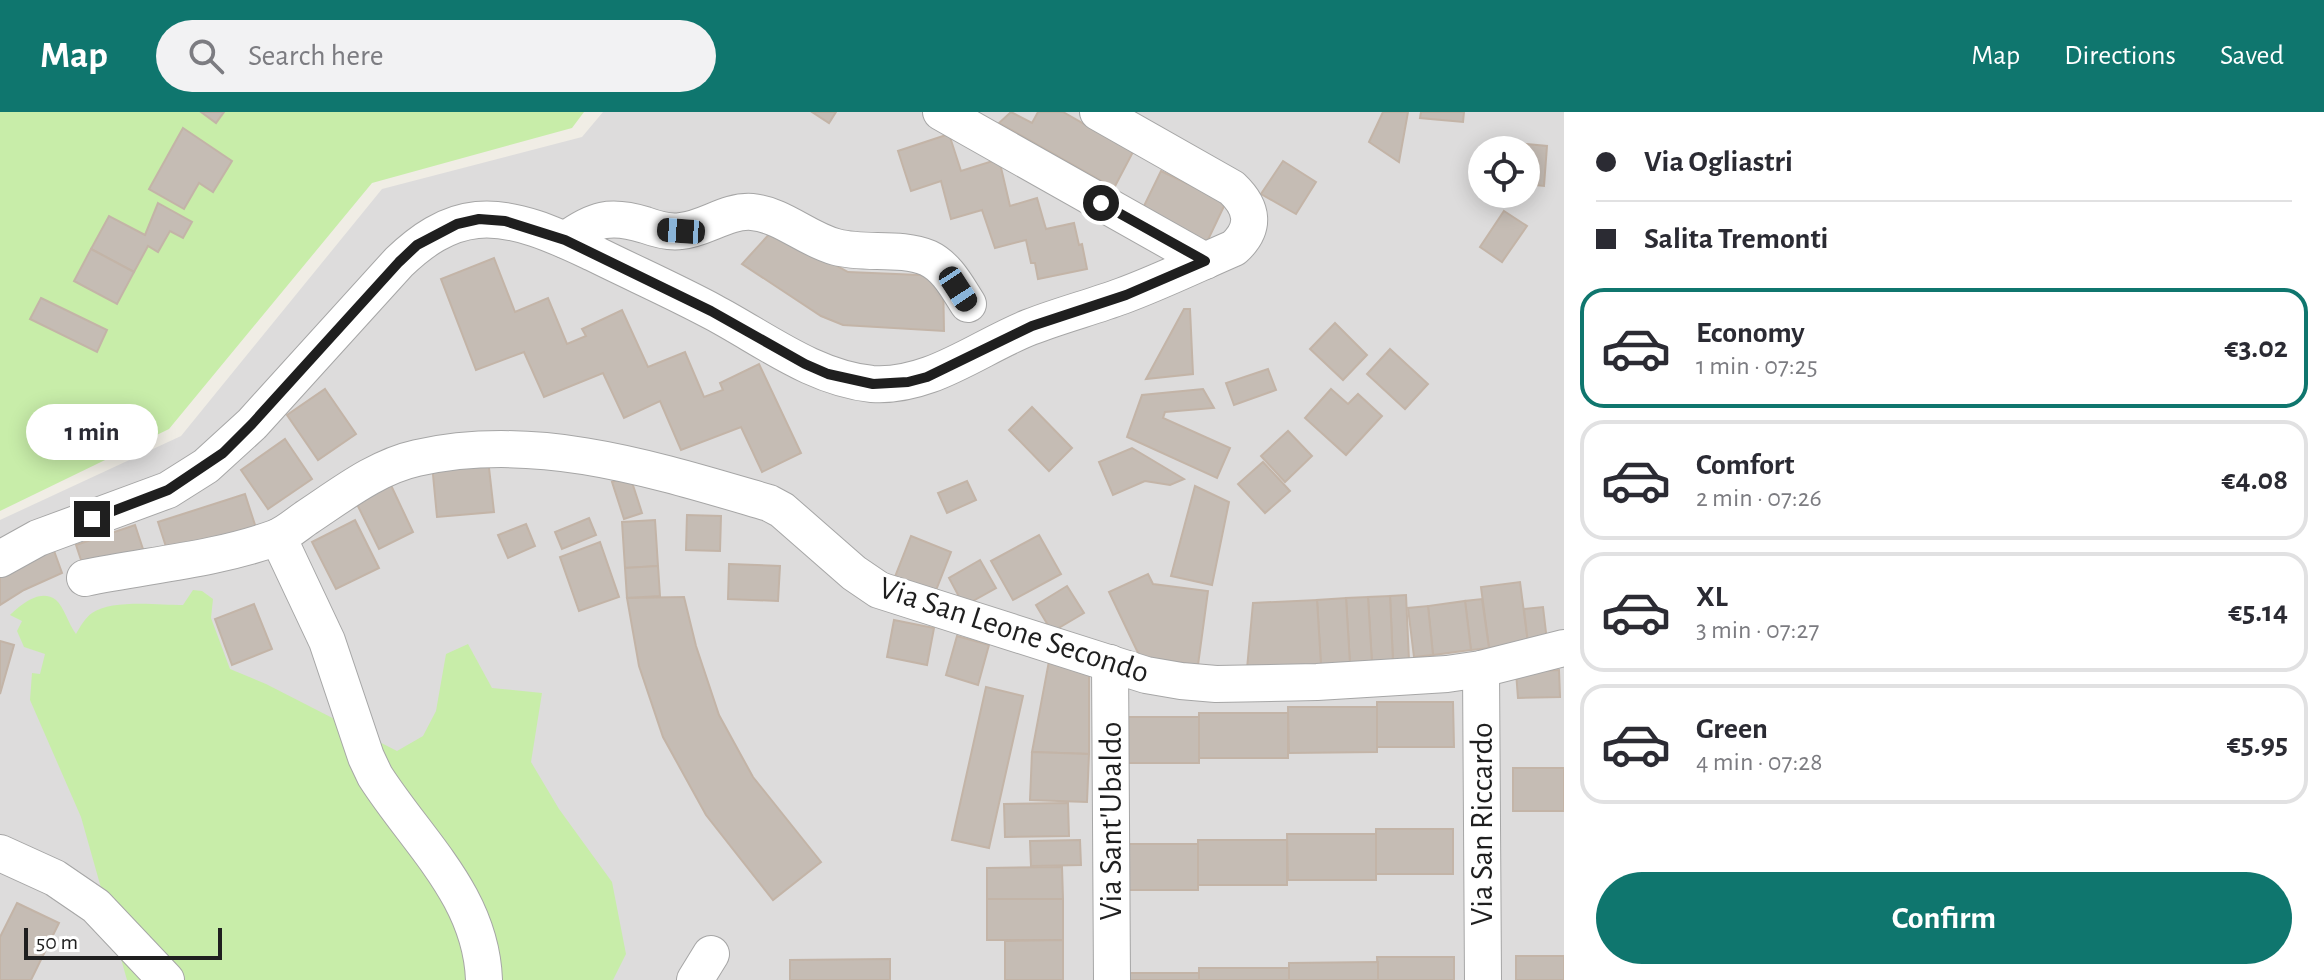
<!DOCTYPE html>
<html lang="en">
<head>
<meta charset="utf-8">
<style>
	body { margin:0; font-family:"Alegreya Sans",sans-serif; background:#f2f2f3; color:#2b2b33; height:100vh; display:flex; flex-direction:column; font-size:30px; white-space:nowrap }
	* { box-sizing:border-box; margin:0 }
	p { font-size:26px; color:#7c7c81 }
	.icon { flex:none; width:44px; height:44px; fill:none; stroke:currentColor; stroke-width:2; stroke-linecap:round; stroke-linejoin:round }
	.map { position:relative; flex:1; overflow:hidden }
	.sheet { display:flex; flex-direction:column; background:#fff; width:760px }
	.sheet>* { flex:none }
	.banner { display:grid; align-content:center; height:176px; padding:0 32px; background:#fff }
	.controls { position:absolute; left:1468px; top:24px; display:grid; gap:16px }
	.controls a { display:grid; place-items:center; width:72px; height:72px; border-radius:50%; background:#fff; box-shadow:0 4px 20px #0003; font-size:40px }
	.scale { position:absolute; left:24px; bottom:20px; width:198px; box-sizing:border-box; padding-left:8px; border:4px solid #1f1f1f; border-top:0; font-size:22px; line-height:28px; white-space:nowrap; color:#1f1f1f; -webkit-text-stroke:6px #fff; paint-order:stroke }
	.end { position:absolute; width:36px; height:36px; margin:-18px; border:10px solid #1f1f1f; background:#fff; box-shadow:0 0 0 4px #fff }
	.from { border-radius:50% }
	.bubble { position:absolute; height:56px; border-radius:28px; background:#fff; box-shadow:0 4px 20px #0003; font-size:26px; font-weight:700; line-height:56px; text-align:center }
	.car { position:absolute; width:24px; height:48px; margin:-24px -12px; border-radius:10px; box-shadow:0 0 6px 2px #0007; background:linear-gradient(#222 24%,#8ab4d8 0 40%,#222 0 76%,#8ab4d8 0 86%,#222 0) }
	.banner b { display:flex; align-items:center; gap:28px; height:76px; font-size:30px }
	.banner b+b { border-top:2px solid #e1e1e2 }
	.banner i { width:20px; height:20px; background:#2b2b33 }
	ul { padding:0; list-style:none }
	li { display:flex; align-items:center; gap:24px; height:120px; margin:0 16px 12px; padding:0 16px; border:4px solid #e1e1e2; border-radius:24px }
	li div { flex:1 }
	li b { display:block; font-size:30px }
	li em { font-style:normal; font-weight:700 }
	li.on { border-color:#0f766e }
	li>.icon { width:72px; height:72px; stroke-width:1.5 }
	.action { display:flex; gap:16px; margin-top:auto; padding:16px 32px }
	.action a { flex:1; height:92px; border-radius:48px; background:#0f766e; color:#fff; font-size:32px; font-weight:700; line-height:92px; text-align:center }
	header { display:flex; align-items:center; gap:48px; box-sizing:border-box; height:112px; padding:0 40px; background:#0f766e; color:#fff }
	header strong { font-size:38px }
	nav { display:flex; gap:44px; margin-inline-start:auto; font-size:28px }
	.search { width:560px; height:72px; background:#f2f2f3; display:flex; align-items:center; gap:20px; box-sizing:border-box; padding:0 28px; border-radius:44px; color:#7c7c81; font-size:30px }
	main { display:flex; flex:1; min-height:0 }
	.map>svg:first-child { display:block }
</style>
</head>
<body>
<header>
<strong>Map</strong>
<div class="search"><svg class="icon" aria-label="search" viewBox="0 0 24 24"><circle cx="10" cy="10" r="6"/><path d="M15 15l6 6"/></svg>Search here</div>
<nav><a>Map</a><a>Directions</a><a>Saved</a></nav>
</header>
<main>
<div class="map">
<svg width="1564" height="868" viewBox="0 0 1564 868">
	<rect width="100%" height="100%" fill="#f0ede5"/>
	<!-- residential -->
	<path fill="#dddcdc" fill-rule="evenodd" d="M603,0H1564V868H0V408L181,324L382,77L582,25ZM1482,38H1526V82H1482Z"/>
	<!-- grass -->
	<g fill="#c8eda9">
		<polygon points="0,0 584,0 572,16 372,71 169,317 0,399"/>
		<path d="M193,478L202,479L213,487L211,506L230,557L266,572L397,639L423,624L436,599L446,542L468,532L492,576L542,581L531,650L559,697L612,770L626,842L613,868H127L81,705L30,588L32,561L40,562L45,542L24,535L17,519L22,509L10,503C21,493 40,476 56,488C64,495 69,513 76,522C80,515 85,506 92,501C112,487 158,493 183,493Z"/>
	</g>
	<!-- building -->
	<g fill="#c5bcb4" stroke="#c3b4a7" stroke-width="2">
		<polygon points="201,0 224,0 216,11"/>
		<polygon points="812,0 836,0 829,11"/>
		<polygon points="1011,0 1032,11 1038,0 1063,0 1133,40 1114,76 999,11"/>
		<polygon points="1383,0 1408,0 1399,50 1369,30"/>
		<polygon points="1421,0 1464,0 1463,10 1420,6"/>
		<polygon points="183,16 232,49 213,80 199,71 184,97 149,77"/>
		<polygon points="949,22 961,59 999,47 1010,94 1037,86 1046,117 1074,111 1079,133 1082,132 1087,157 1038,167 1035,151 1031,151 1026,128 995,136 982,98 951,107 941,69 911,79 898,39"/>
		<polygon points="1517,31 1547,34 1544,74 1526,72 1526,38 1517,38"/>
		<polygon points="1283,49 1316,70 1296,102 1261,82"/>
		<polygon points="1161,59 1226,90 1207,130 1142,98"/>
		<polygon points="158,91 192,110 183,126 170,119 158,140 148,134 134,160 91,137 109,104 145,123"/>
		<polygon points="1504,99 1527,114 1502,150 1480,135"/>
		<polygon points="773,118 848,160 943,164 944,219 843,213 821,204 742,152"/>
		<polygon points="91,137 134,160 117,192 74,169"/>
		<polygon points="494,146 515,200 548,186 567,232 586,224 582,217 622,198 648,255 685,240 704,285 723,278 720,271 759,252 801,341 762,360 741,315 681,338 660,289 624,306 603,261 544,285 524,240 476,258 441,167"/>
		<polygon points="41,186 107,218 97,240 30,207"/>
		<polygon points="1184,197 1190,197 1193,262 1146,267"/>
		<polygon points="1335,211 1367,243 1343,268 1310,237"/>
		<polygon points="1390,237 1428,272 1405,297 1367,262"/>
		<polygon points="1268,257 1276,278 1234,293 1226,271"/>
		<polygon points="325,277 356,322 318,348 287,303"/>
		<polygon points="1203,277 1214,296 1165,300 1163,306 1230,336 1217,366 1127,325 1142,283"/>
		<polygon points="1331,277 1348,292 1358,282 1382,304 1346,343 1305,306"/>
		<polygon points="1032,295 1072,336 1049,359 1009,318"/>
		<polygon points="1288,319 1312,344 1285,370 1261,344"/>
		<polygon points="285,327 312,367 268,397 241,358"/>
		<polygon points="1132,336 1184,367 1170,373 1145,369 1113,383 1099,350"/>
		<polygon points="488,347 494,400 437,405 432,352"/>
		<polygon points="1263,350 1290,379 1265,401 1238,372"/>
		<polygon points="630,364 642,401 624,407 612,370"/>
		<polygon points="388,367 413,420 379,437 353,384"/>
		<polygon points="967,369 976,388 947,401 938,381"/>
		<polygon points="1195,374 1229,390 1212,473 1171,464"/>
		<polygon points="245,382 256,416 169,444 158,410"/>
		<polygon points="687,403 721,404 720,439 686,438"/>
		<polygon points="589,406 596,423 562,437 555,420"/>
		<polygon points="355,408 379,456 336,477 312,430"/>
		<polygon points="655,408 658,454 625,456 622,410"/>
		<polygon points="526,412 535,434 508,446 498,423"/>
		<polygon points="135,413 144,440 85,460 76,433"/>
		<polygon points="1039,423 1061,462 1013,488 991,449"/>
		<polygon points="911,424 951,440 931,491 891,475"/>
		<polygon points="600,430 619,485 579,499 560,445"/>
		<polygon points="53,436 62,461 24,478 0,493 0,463"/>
		<polygon points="980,448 996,476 964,494 949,466"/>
		<polygon points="729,452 780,454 778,489 728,487"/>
		<polygon points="658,454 660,484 627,486 625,456"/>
		<polygon points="1148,462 1153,472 1208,479 1198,553 1140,545 1109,480"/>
		<polygon points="1520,470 1528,531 1489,536 1481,475"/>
		<polygon points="1067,474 1084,501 1052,520 1036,493"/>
		<polygon points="1406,483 1409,548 1393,550 1390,484"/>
		<polygon points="1390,484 1393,550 1372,551 1368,485"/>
		<polygon points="684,485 696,534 719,603 753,665 821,750 773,788 706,703 663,625 639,554 627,486"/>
		<polygon points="1368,485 1372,551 1350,552 1346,486"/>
		<polygon points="1346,486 1350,552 1321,553 1317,488"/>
		<polygon points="1482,487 1489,536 1471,538 1465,489"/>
		<polygon points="1317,488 1321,553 1247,557 1253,491"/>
		<polygon points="1465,489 1471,538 1433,543 1428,494"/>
		<polygon points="254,492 272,537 232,553 215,507"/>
		<polygon points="1428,494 1433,543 1414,545 1408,496"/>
		<polygon points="1543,495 1547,529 1528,531 1524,497"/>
		<polygon points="894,508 934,516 927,553 887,545"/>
		<polygon points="957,524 989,533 978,573 946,563"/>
		<polygon points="0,529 14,533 0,582"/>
		<polygon points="1049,549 1089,552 1089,642 1032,640"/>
		<polygon points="1559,558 1560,585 1518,586 1516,560"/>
		<polygon points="986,575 1023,584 989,736 952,728"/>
		<polygon points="1377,590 1453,590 1454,635 1377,635"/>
		<polygon points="1288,595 1377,595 1377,640 1289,641"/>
		<rect x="1199" y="601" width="89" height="45"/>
		<rect x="1122" y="605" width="77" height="46"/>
		<polygon points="1032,640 1089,642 1087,690 1030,688"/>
		<rect x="1513" y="656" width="51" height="43"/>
		<polygon points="1068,691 1069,724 1005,725 1004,692"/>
		<rect x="1376" y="717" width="77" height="45"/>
		<polygon points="1287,722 1376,722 1376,768 1288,768"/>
		<polygon points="1080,728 1081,753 1031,754 1030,729"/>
		<rect x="1198" y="728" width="89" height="45"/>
		<rect x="1121" y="732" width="77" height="46"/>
		<polygon points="1062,755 1063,787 987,787 987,756"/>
		<rect x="987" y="787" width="76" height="41"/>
		<polygon points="17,791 59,811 31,868 0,868 0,825"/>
		<polygon points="1063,828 1063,868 1005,868 1005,829"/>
		<rect x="1516" y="844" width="48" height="24"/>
		<polygon points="1377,845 1454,845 1454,868 1378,868"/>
		<polygon points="890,847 890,868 790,868 790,848"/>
		<polygon points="1378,850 1378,868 1289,868 1289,851"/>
		<rect x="1199" y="856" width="90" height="12"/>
		<rect x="1123" y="861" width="76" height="7"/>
	</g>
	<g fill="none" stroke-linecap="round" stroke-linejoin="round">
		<defs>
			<g id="minor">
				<polyline points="941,0 1205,149"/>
				<path d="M565,128C594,107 610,102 645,113C656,117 669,121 681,119C705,117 727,98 752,100C783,103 806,127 836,135C865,143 900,134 928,146C947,155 957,175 968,192"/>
				<path d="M278,425L327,529L366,645L375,664C418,731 481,784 484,868"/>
				<path d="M0,447L38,426L168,378L206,354L252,312L399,150C421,129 446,111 477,108C516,104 559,125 593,141C633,161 674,179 713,200C764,227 813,266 872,272C930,276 979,235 1030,215C1061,203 1092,195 1122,184C1160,170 1197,152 1234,136C1256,116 1253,96 1232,76L1098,0"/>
				<path d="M85,466C148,453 214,448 275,426C286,422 296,413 306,406C341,383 376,355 417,346C537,319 656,358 769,391L782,398L854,461L879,478L1146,563L1181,569L1216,572L1317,570L1447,562L1481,557L1564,536"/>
				<polyline points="1110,551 1112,868"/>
				<polyline points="1481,557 1483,868"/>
				<polyline points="0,741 55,766 96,794 166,868"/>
				<polyline points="695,868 711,842"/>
			</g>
		</defs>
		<!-- minor casing -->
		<use href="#minor" stroke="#a6a6a6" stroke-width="38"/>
		<!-- minor -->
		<use href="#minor" stroke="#fff" stroke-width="36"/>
	</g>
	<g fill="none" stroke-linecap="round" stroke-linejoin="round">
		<!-- route -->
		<polyline stroke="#1f1f1f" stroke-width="10" points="92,407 168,378 223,341 252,312 399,150 417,133 457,112 479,107 505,109 565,128 711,199 805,252 828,262 873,272 908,270 927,265 1032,214 1126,183 1205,149 1101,91"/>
	</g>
	<g text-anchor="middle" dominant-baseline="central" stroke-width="8" stroke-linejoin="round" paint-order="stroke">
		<!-- street labels -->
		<g font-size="32" fill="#1f1f1f" stroke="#fff">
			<text transform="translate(1014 518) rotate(18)">Via San Leone Secondo</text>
			<text transform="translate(1111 709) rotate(-90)">Via Sant'Ubaldo</text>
			<text transform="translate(1482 712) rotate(-90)">Via San Riccardo</text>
		</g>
	</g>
</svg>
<div class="controls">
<a><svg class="icon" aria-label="locate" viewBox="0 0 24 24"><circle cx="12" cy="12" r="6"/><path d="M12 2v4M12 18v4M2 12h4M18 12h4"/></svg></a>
</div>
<div class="scale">50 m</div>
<i class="end from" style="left:1101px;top:91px"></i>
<i class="end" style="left:92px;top:407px"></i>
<div class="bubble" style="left:26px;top:292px;width:132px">1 min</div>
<i class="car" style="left:681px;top:119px;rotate:274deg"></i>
<i class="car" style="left:958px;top:177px;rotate:147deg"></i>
</div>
<section class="sheet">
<div class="banner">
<b><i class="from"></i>Via Ogliastri</b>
<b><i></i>Salita Tremonti</b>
</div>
<ul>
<li class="on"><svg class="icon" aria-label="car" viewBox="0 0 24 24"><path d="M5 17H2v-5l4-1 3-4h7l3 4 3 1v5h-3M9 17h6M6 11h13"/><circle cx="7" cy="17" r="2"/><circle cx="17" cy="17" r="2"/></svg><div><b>Economy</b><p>1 min · 07:25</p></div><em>€3.02</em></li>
<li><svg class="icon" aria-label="car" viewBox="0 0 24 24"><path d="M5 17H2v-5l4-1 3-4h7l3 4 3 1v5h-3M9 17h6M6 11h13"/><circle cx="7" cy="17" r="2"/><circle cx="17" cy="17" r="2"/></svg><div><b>Comfort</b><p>2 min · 07:26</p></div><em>€4.08</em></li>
<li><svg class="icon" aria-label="car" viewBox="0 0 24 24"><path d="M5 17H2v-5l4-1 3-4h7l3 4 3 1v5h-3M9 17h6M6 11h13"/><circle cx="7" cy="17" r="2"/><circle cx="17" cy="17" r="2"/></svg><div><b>XL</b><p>3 min · 07:27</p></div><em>€5.14</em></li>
<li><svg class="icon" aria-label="car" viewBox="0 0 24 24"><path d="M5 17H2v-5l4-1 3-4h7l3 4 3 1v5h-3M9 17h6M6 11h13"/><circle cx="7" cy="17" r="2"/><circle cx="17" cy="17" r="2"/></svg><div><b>Green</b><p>4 min · 07:28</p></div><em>€5.95</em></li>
</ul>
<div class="action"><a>Confirm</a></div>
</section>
</main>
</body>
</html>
